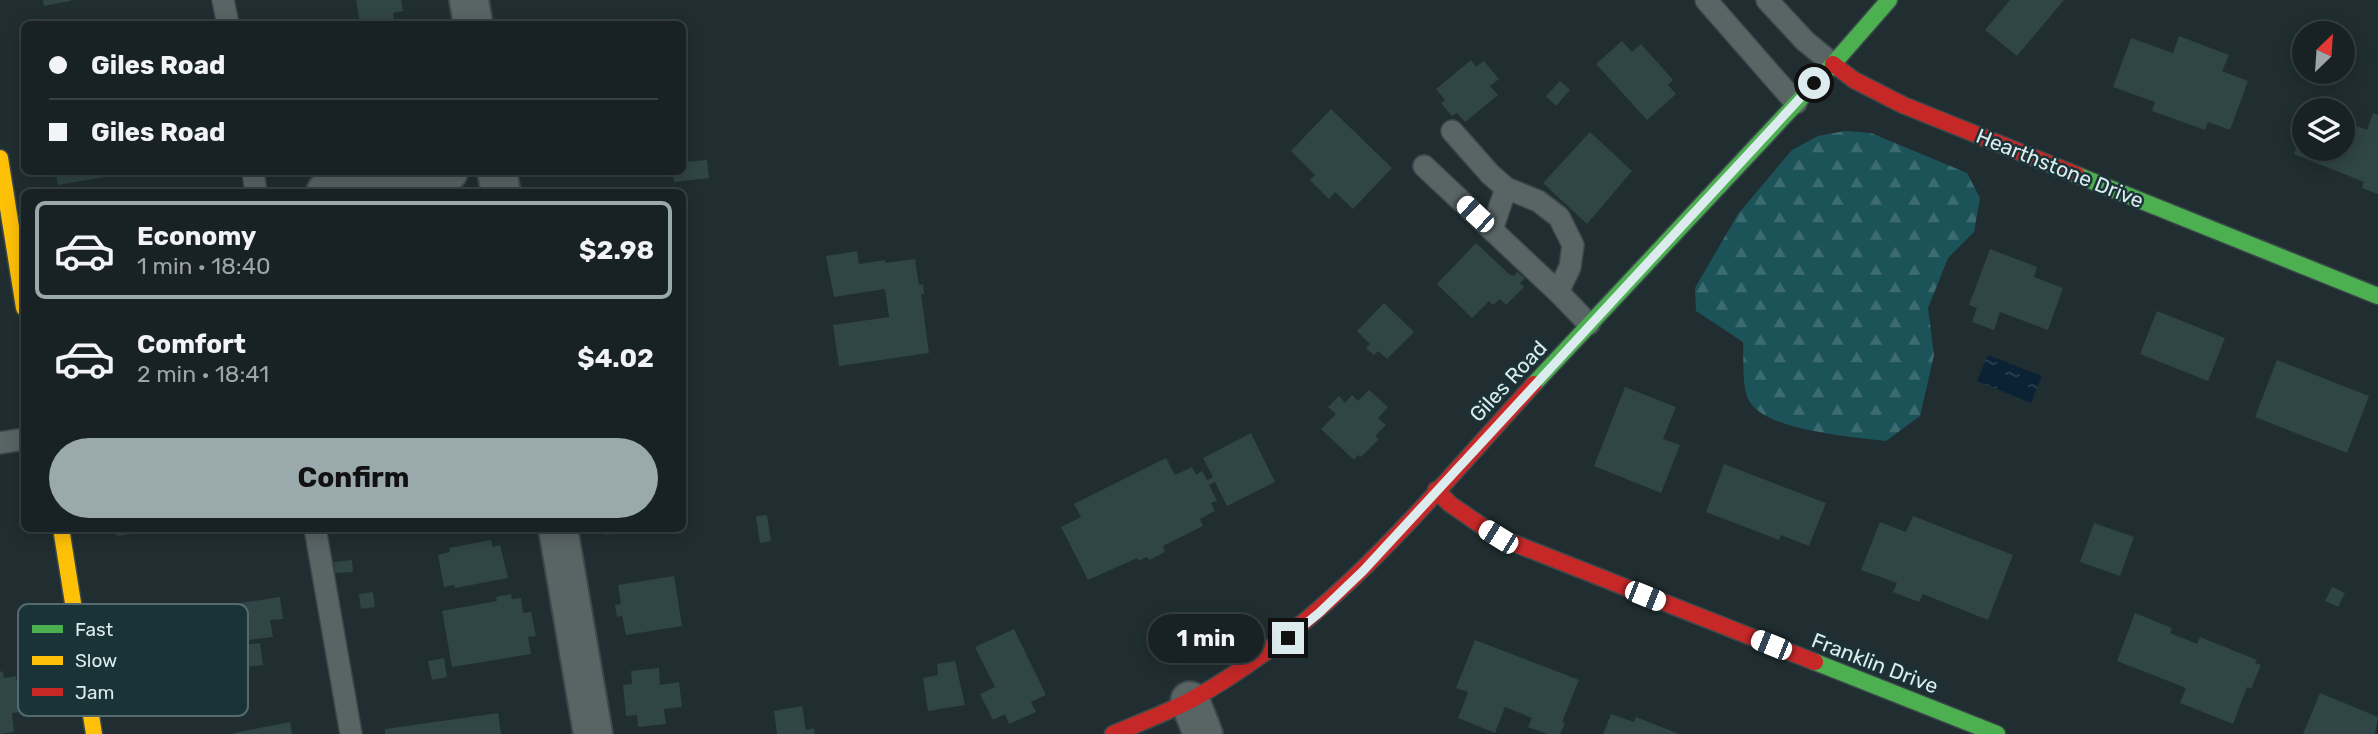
<!DOCTYPE html>
<html lang="en">
<head>
<meta charset="utf-8">
<style>
	body { margin:0; font-family:Rubik,sans-serif; background:#212a2d; color:#f1f3f6; height:100vh; display:flex; flex-direction:column; font-size:26px; white-space:nowrap }
	* { box-sizing:border-box; margin:0 }
	p { font-size:23px; color:#9fa4a7 }
	.icon { flex:none; width:38px; height:38px; fill:none; stroke:currentColor; stroke-width:2; stroke-linecap:round; stroke-linejoin:round }
	.map { position:relative; flex:1; overflow:hidden }
	.drawer { position:absolute; left:21px; top:189px; width:665px; height:343px; display:flex; flex-direction:column; background:#182225; border-radius:10px; box-shadow:0 4px 18px #0003,0 0 0 2px #363f42 }
	.drawer>* { flex:none }
	.banner { position:absolute; left:21px; top:21px; width:665px; height:154px; border-radius:10px; box-shadow:0 4px 18px #0003,0 0 0 2px #363f42; display:grid; align-content:center; height:154px; padding:0 28px; background:#182225 }
	.needle { width:46px; rotate:25deg }
	.buttons { position:absolute; left:2292px; top:21px; display:grid; gap:14px }
	.buttons a { display:grid; place-items:center; width:63px; height:63px; border-radius:50%; background:#182225; box-shadow:0 4px 18px #0003,0 0 0 2px #363f42; font-size:35px }
	.end { position:absolute; width:32px; height:32px; margin:-16px; border:9px solid #dcebed; background:#111; box-shadow:0 0 0 4px #111 }
	.from { border-radius:50% }
	.bubble { position:absolute; height:49px; border-radius:24px; background:#182225; box-shadow:0 4px 18px #0003,0 0 0 2px #363f42; font-size:23px; font-weight:700; line-height:49px; text-align:center }
	.car { position:absolute; width:21px; height:42px; margin:-21px -10px; border-radius:9px; box-shadow:0 0 5px 2px #0007; background:linear-gradient(#fff 24%,#345 0 40%,#fff 0 76%,#345 0 86%,#fff 0) }
	.banner b { display:flex; align-items:center; gap:24px; height:66px; font-size:26px }
	.banner b+b { border-top:2px solid #363f42 }
	.banner i { width:18px; height:18px; background:#f1f3f6 }
	ul { padding:12px 0 0; list-style:none }
	li { display:flex; align-items:center; gap:21px; height:98px; margin:0 14px 10px; padding:0 14px; border:4px solid transparent; border-radius:10px }
	li div { flex:1 }
	li b { display:block; font-size:26px }
	li em { font-style:normal; font-weight:700 }
	li.on { border-color:#9aa9ab }
	li>.icon { width:63px; height:63px; stroke-width:1.5 }
	.action { display:flex; gap:14px; margin-top:auto; padding:14px 28px }
	.action a { flex:1; height:80px; border-radius:42px; background:#9aa9ab; color:#111; font-size:28px; font-weight:700; line-height:80px; text-align:center }
	.map>svg:first-child { display:block }
</style>
</head>
<body>
<div class="map">
<svg width="2378" height="734" viewBox="0 0 2378 734">
	<defs>
		<pattern id="forest-firs" width="22" height="20" patternUnits="userSpaceOnUse" patternTransform="scale(1.75)"><rect width="22" height="20" fill="#1c5359"/><path d="M5 1l3.5 6h-7zM16 11l3.5 6h-7z" fill="#3c6c71"/></pattern>
		<pattern id="water-ripples" width="26" height="14" patternUnits="userSpaceOnUse" patternTransform="scale(1.75)"><rect width="26" height="14" fill="#0a2234"/><path d="M2 4q2-2 4 0t4 0M15 11q2-2 4 0t4 0" fill="none" stroke="#2d4252"/></pattern>
	</defs>
	<rect width="100%" height="100%" fill="#202e31"/>
	<!-- forest -->
	<path fill="url(#forest-firs)" d="M1845,131L1871,133L1967,173L1980,198L1974,232L1948,258L1928,308L1934,355L1920,416L1886,441C1855,437 1757,431 1747,396C1742,382 1744,357 1743,342L1696,311L1695,288L1738,214L1792,150L1818,136Z"/>
	<!-- water -->
	<polygon fill="url(#water-ripples)" points="1988,355 2042,376 2031,403 1977,381"/>
	<!-- building -->
	<g fill="#304545">
		<polygon points="43,0 70,0 70,1 44,6"/>
		<polygon points="356,0 401,0 403,11 393,13 395,24 360,24"/>
		<polygon points="2010,0 2064,0 2017,56 1985,30"/>
		<polygon points="2179,36 2229,55 2222,71 2248,81 2230,130 2208,122 2205,130 2152,111 2155,102 2113,87 2131,38 2173,53"/>
		<polygon points="1622,41 1632,52 1641,44 1673,80 1668,85 1676,94 1647,120 1596,64"/>
		<polygon points="1471,60 1476,67 1484,61 1499,79 1490,86 1498,95 1465,122 1457,113 1452,116 1441,103 1445,100 1436,89"/>
		<polygon points="1560,81 1570,90 1556,106 1546,96"/>
		<polygon points="1331,109 1392,168 1353,209 1335,192 1329,199 1310,180 1315,175 1291,151"/>
		<polygon points="2373,113 2378,115 2378,194 2362,188 2364,182 2294,154 2305,127 2305,149 2343,149 2343,121 2367,130"/>
		<polygon points="1590,132 1632,171 1587,224 1543,183"/>
		<polygon points="707,160 709,178 674,182 673,172 682,172 682,162"/>
		<polygon points="55,172 110,172 110,176 58,185"/>
		<polygon points="1476,243 1509,274 1514,276 1517,272 1525,278 1520,283 1524,287 1506,305 1500,299 1493,305 1489,301 1472,318 1437,284"/>
		<polygon points="1990,249 2037,267 2034,277 2063,288 2048,330 2000,312 1994,330 1972,322 1977,308 1969,305"/>
		<polygon points="857,251 859,264 885,260 885,263 915,259 919,285 923,284 924,294 921,294 929,353 839,366 833,325 889,317 885,289 834,297 826,256"/>
		<polygon points="1384,303 1414,332 1387,359 1378,351 1374,355 1366,348 1370,344 1357,331"/>
		<polygon points="2157,311 2225,338 2208,381 2140,354"/>
		<polygon points="2277,360 2369,396 2347,453 2255,417"/>
		<polygon points="1625,387 1676,407 1663,439 1680,445 1661,493 1594,466"/>
		<polygon points="1369,390 1388,407 1378,418 1386,425 1375,436 1379,439 1361,457 1358,455 1354,460 1321,429 1336,414 1328,407 1339,396 1345,403 1352,395 1358,401"/>
		<polygon points="1251,433 1275,482 1227,506 1215,482 1209,485 1217,501 1211,503 1215,511 1200,519 1203,526 1163,546 1165,552 1149,560 1147,557 1138,561 1137,558 1088,580 1061,527 1081,517 1074,504 1166,458 1175,475 1192,467 1196,475 1202,471 1207,480 1213,477 1203,458"/>
		<polygon points="1724,464 1826,503 1809,546 1781,535 1779,540 1706,512"/>
		<polygon points="767,515 771,541 760,543 756,516"/>
		<polygon points="1913,516 2013,555 1988,620 1923,594 1919,602 1893,592 1897,583 1861,570 1880,522 1906,532"/>
		<polygon points="2094,523 2134,537 2120,576 2080,562"/>
		<polygon points="105,528 145,528 146,532 117,536 116,532 106,533"/>
		<polygon points="604,528 638,528 638,530 605,535"/>
		<polygon points="491,540 493,547 500,545 508,578 455,588 454,585 444,587 438,555 450,552 449,548"/>
		<polygon points="352,560 353,572 335,573 334,562"/>
		<polygon points="674,576 682,626 626,635 622,616 617,617 615,605 621,604 618,585"/>
		<polygon points="2332,587 2345,593 2338,607 2325,601"/>
		<polygon points="373,592 375,607 361,609 359,594"/>
		<polygon points="511,594 512,599 521,598 523,613 531,612 536,636 528,637 531,654 452,667 442,611 497,601 496,597"/>
		<polygon points="280,597 283,619 270,620 273,637 240,641 236,619 243,619 240,603"/>
		<polygon points="2135,613 2172,628 2170,633 2197,644 2200,637 2257,660 2255,663 2261,665 2251,689 2247,687 2233,724 2180,703 2186,688 2117,661"/>
		<polygon points="1014,629 1046,695 1031,702 1036,712 1009,724 1005,714 993,720 980,694 995,687 975,647"/>
		<polygon points="1475,640 1579,680 1562,722 1565,723 1560,734 1547,734 1528,727 1532,718 1505,707 1495,733 1458,718 1468,692 1456,688"/>
		<polygon points="260,643 263,665 243,667 246,688 199,694 199,705 144,712 137,660 146,659 146,656"/>
		<polygon points="444,658 447,677 432,680 428,661"/>
		<polygon points="955,661 965,705 928,711 923,678 938,675 937,664"/>
		<polygon points="659,668 660,685 679,682 682,707 664,709 666,724 638,727 637,715 626,716 623,685 632,684 631,671"/>
		<polygon points="3,671 4,678 16,676 21,712 12,713 14,732 0,734 0,672"/>
		<polygon points="2320,693 2378,717 2375,734 2303,734"/>
		<polygon points="802,706 806,730 814,728 815,734 777,734 774,711"/>
		<polygon points="498,713 501,734 385,734 385,729"/>
		<polygon points="1611,714 1634,722 1636,717 1679,734 1603,734"/>
		<polygon points="290,722 292,734 234,734 234,733"/>
	</g>
	<g fill="none" stroke-linecap="round" stroke-linejoin="round">
		<defs>
			<g id="lane">
				<polyline points="223,0 228,24"/>
				<polyline points="1706,0 1796,103"/>
				<polyline points="1767,0 1805,41 1833,64"/>
				<polyline points="1452,131 1490,174 1506,188 1538,201 1559,217 1573,245 1570,267 1558,292"/>
				<polyline points="1424,166 1558,292 1589,324"/>
				<polyline points="253,172 256,192"/>
				<polyline points="1492,230 1506,188"/>
				<polyline points="0,443 24,439"/>
				<polyline points="315,528 351,734"/>
			</g>
			<g id="street">
				<polyline points="469,0 473,24"/>
				<polyline points="497,172 501,192"/>
				<polyline points="326,192 448,172"/>
				<polyline points="558,528 593,734"/>
				<polyline points="1190,701 1203,734"/>
			</g>
			<g id="fast">
				<polyline points="2077,175 2378,296"/>
				<polyline points="1534,384 1833,64 1889,0"/>
				<polyline points="1815,662 1997,734"/>
			</g>
			<g id="slow">
				<polyline points="0,158 24,308"/>
				<polyline points="61,528 94,734"/>
			</g>
			<g id="jam">
				<polyline points="1833,64 1854,80 1903,105 2077,175"/>
				<polyline points="1436,490 1450,504 1498,537 1815,662"/>
				<path d="M1113,734C1139,723 1166,713 1191,700C1332,622 1428,500 1534,384"/>
			</g>
		</defs>
		<!-- lane casing -->
		<use href="#lane" stroke="#3c494b" stroke-width="24"/>
		<!-- street casing -->
		<use href="#street" stroke="#3c494b" stroke-width="42"/>
		<!-- fast casing -->
		<use href="#fast" stroke="#3c494b" stroke-width="19"/>
		<!-- slow casing -->
		<use href="#slow" stroke="#3c494b" stroke-width="19"/>
		<!-- jam casing -->
		<use href="#jam" stroke="#3c494b" stroke-width="19"/>
		<!-- lane -->
		<use href="#lane" stroke="#596465" stroke-width="21"/>
		<!-- street -->
		<use href="#street" stroke="#596465" stroke-width="38"/>
		<!-- fast -->
		<use href="#fast" stroke="#4caf50" stroke-width="16"/>
		<!-- slow -->
		<use href="#slow" stroke="#ffc107" stroke-width="16"/>
		<!-- jam -->
		<use href="#jam" stroke="#c62828" stroke-width="16"/>
	</g>
	<g fill="none" stroke-linecap="round" stroke-linejoin="round">
		<!-- route -->
		<polyline stroke="#dcebed" stroke-width="9" points="1288,638 1319,613 1363,571 1814,83"/>
	</g>
	<g text-anchor="middle" dominant-baseline="central" stroke-width="5" stroke-linejoin="round" paint-order="stroke">
		<!-- street labels -->
		<g font-size="21" fill="#dcebed" stroke="#1a3337">
			<text transform="translate(2060 168) rotate(22)">Hearthstone Drive</text>
			<text transform="translate(1508 381) rotate(-47)">Giles Road</text>
			<text transform="translate(1875 663) rotate(21)">Franklin Drive</text>
		</g>
	</g>
	<!-- legend -->
	<rect x="18" y="604" width="230" height="112" rx="10" fill="#1a3337" stroke="#546a6e" stroke-width="2"/>
	<rect x="32" y="625" width="31" height="8" fill="#4caf50"/>
	<rect x="32" y="656" width="31" height="9" fill="#ffc107"/>
	<rect x="32" y="688" width="31" height="8" fill="#c62828"/>
	<g font-size="19" fill="#dcebed">
		<text x="75" y="636">Fast</text>
		<text x="75" y="667">Slow</text>
		<text x="75" y="699">Jam</text>
	</g>
</svg>
<div class="buttons">
<a><svg class="needle" viewBox="-14 -14 28 28"><path d="M0-13l5 13h-10z" fill="#e53935"/><path d="M0 13l5-13h-10z" fill="#9fa4a7"/></svg></a>
<a><svg class="icon" aria-label="layers" viewBox="0 0 24 24"><path d="M12 4l9 5-9 5-9-5zM3 14l9 5 9-5"/></svg></a>
</div>
<i class="end from" style="left:1814px;top:83px"></i>
<i class="end" style="left:1288px;top:638px"></i>
<div class="bubble" style="left:1148px;top:614px;width:116px">1 min</div>
<i class="car" style="left:1475px;top:214px;rotate:313deg"></i>
<i class="car" style="left:1498px;top:537px;rotate:302deg"></i>
<i class="car" style="left:1645px;top:596px;rotate:112deg"></i>
<i class="car" style="left:1771px;top:645px;rotate:292deg"></i>
<div class="banner">
<b><i class="from"></i>Giles Road</b>
<b><i></i>Giles Road</b>
</div>
<section class="drawer">
<ul>
<li class="on"><svg class="icon" aria-label="car" viewBox="0 0 24 24"><path d="M5 17H2v-5l4-1 3-4h7l3 4 3 1v5h-3M9 17h6M6 11h13"/><circle cx="7" cy="17" r="2"/><circle cx="17" cy="17" r="2"/></svg><div><b>Economy</b><p>1 min · 18:40</p></div><em>$2.98</em></li>
<li><svg class="icon" aria-label="car" viewBox="0 0 24 24"><path d="M5 17H2v-5l4-1 3-4h7l3 4 3 1v5h-3M9 17h6M6 11h13"/><circle cx="7" cy="17" r="2"/><circle cx="17" cy="17" r="2"/></svg><div><b>Comfort</b><p>2 min · 18:41</p></div><em>$4.02</em></li>
</ul>
<div class="action"><a>Confirm</a></div>
</section>
</div>
</body>
</html>
